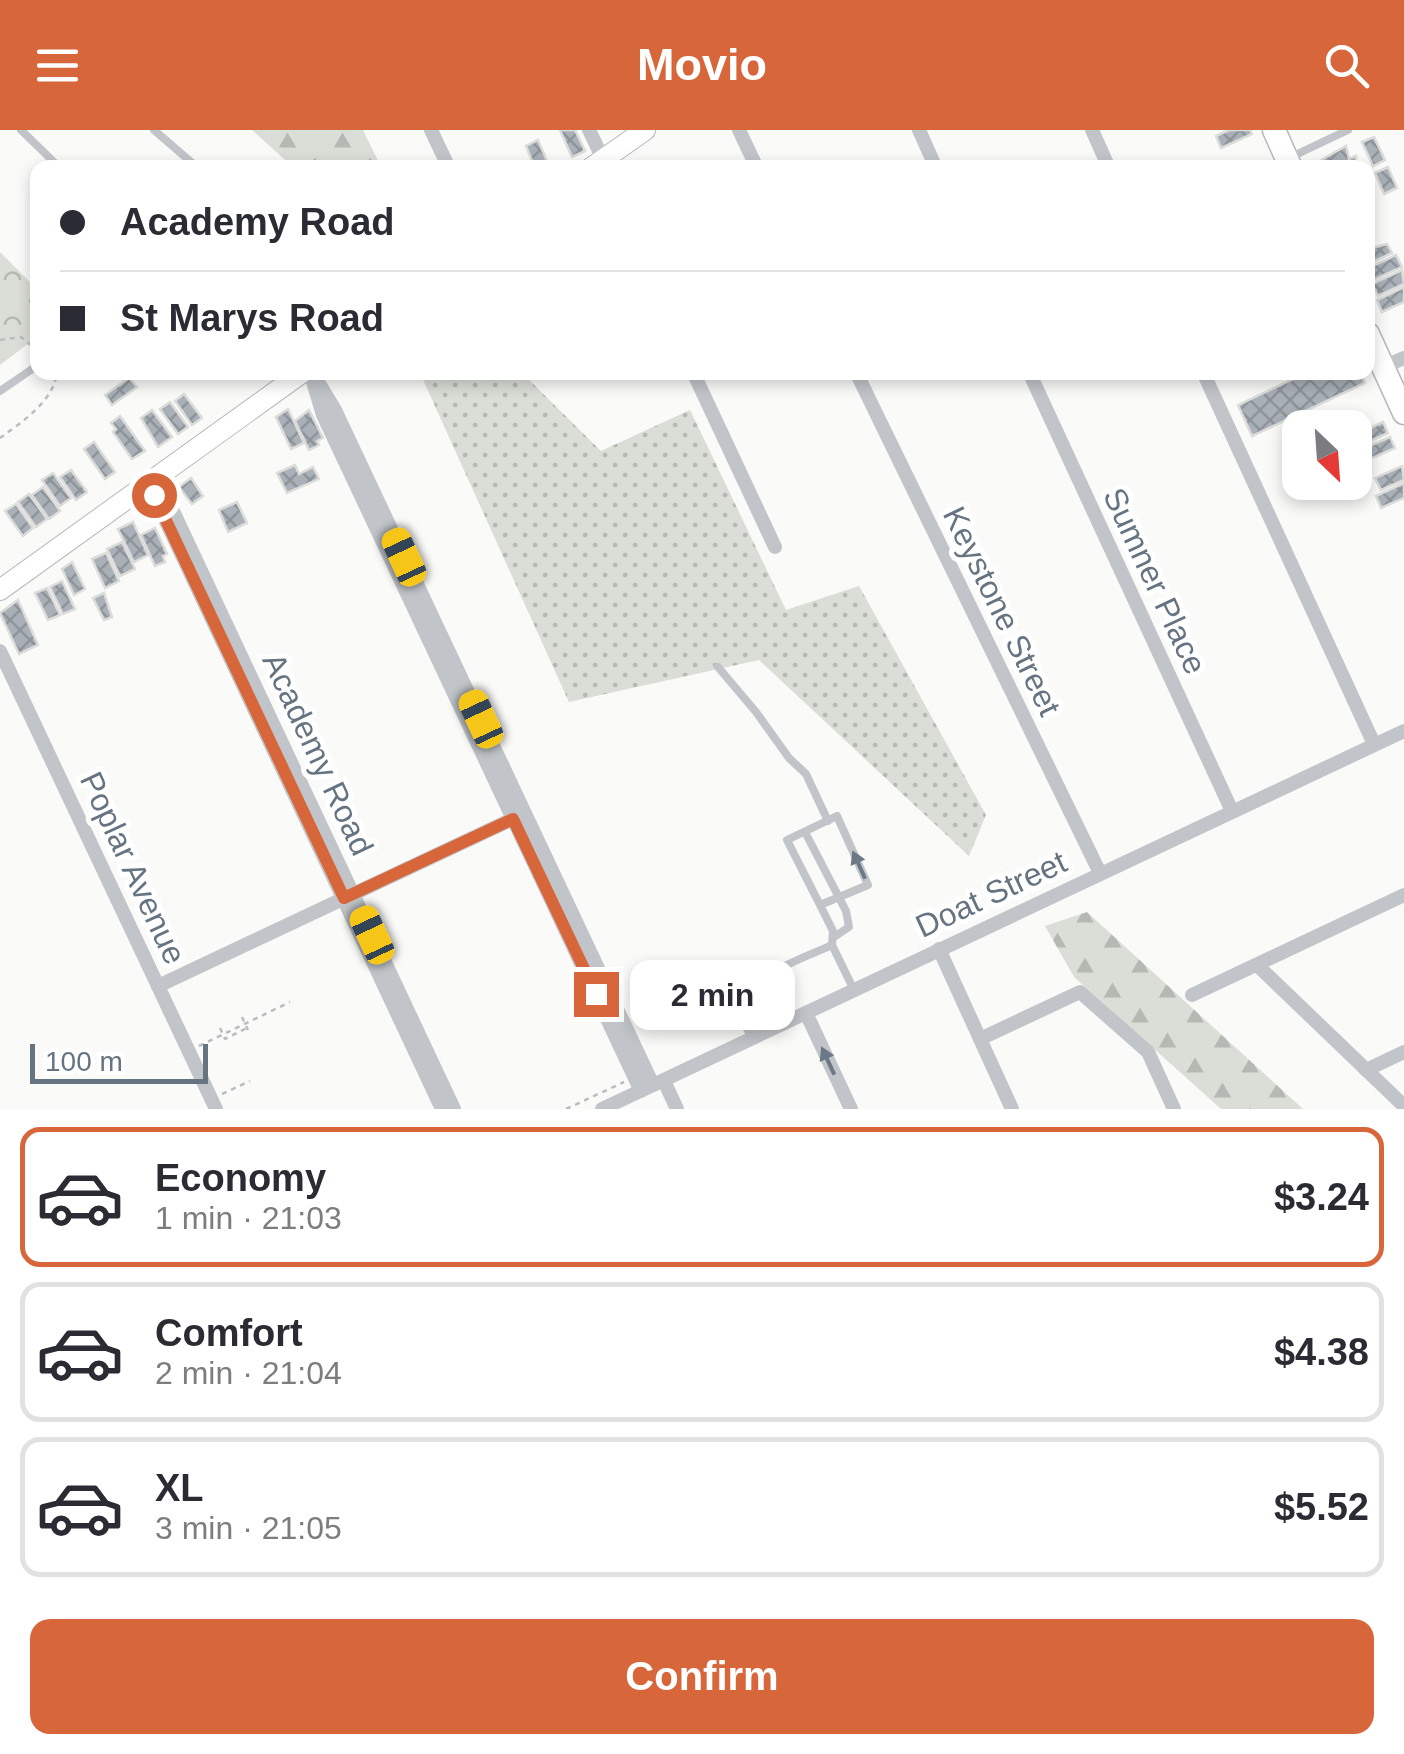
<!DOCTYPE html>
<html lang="en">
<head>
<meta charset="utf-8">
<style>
	body { margin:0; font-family:Helvetica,sans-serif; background:#f7f7f7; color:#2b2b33; height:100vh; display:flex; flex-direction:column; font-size:38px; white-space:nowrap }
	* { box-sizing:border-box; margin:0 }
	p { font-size:32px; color:#7c7c81 }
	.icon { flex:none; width:55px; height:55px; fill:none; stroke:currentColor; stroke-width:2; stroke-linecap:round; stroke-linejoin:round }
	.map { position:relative; height:979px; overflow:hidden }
	.drawer { display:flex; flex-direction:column; background:#fff; flex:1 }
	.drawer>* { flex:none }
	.top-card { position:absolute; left:30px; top:30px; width:1345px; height:220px; border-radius:20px; box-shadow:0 5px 15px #0003; display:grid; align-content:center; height:220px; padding:0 30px; background:#fff }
	.needle { width:65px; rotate:155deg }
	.buttons { position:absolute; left:1282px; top:280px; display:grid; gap:20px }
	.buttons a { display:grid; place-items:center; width:90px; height:90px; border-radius:20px; background:#fff; box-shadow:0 5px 15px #0003; font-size:50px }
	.scale { position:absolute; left:30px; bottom:25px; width:178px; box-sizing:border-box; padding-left:10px; border:5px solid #667481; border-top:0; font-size:28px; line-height:35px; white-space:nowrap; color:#667481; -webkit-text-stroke:8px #fff; paint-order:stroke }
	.end { position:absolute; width:45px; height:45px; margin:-22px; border:12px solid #d7663b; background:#fff; box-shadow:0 0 0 5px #fff }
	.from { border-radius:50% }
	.bubble { position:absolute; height:70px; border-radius:20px; background:#fff; box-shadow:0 5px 15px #0003; font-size:32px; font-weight:700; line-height:70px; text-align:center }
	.car { position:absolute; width:30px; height:60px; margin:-30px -15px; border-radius:12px; box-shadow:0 0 8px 2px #0007; background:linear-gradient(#f5c518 24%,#345 0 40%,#f5c518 0 76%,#345 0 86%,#f5c518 0) }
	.top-card b { display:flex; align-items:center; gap:35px; height:95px; font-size:38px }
	.top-card b+b { border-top:2px solid #e1e1e2 }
	.top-card i { width:25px; height:25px; background:#2b2b33 }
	ul { padding:18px 0 0; list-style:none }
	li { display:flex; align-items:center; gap:30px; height:140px; margin:0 20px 15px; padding:0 10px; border:5px solid #e1e1e2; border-radius:20px }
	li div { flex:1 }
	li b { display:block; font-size:38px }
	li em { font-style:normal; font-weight:700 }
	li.current { border-color:#d7663b }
	li>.icon { width:90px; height:90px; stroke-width:1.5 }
	.cta { display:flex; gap:20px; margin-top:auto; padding:20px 30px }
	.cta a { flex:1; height:115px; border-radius:20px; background:#d7663b; color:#fff; font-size:40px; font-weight:700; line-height:115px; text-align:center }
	header { display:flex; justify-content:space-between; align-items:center; height:130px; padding:0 30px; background:#d7663b; color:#fff; font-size:45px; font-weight:700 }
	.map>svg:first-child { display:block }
</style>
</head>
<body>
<header><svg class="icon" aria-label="menu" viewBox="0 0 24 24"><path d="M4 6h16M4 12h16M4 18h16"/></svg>Movio<svg class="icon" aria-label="search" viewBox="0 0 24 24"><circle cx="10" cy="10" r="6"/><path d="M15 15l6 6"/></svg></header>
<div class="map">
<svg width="1404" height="979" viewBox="0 0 1404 979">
	<defs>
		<pattern id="grass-dots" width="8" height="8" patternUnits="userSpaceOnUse" patternTransform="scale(2.5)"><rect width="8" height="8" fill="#daded7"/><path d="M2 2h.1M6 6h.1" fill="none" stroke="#b5b9b4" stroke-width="1.8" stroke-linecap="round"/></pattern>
		<pattern id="forest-firs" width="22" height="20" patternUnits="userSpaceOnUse" patternTransform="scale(2.5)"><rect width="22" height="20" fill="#daded7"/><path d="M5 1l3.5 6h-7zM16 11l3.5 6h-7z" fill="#b5b9b4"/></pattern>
		<pattern id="park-crowns" width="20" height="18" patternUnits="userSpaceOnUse" patternTransform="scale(2.5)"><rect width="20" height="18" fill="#daded7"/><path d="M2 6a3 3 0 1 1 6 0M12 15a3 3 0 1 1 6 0" fill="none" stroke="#b5b9b4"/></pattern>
		<pattern id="building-cross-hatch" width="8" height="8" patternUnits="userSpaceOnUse" patternTransform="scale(2.5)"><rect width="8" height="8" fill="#a9b0b7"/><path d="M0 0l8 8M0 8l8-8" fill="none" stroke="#8d949a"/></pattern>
	</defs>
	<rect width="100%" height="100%" fill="#fafaf8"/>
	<!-- grass -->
	<polygon fill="url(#grass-dots)" points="420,243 522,243 601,321 690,280 786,480 859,456 986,685 969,726 759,530 569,572"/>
	<!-- forest -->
	<g fill="url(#forest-firs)">
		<polygon points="252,0 363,0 381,37 293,37"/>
		<polygon points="1087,782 1303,979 1221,979 1074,847 1045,796"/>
	</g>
	<!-- park -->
	<polygon fill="url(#park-crowns)" points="0,122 37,159 38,206 0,235"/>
	<!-- building -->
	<g fill="url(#building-cross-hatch)" stroke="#dcdcda" stroke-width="2.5">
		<polygon points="560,0 575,0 585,21 572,27"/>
		<polygon points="1229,0 1250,0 1252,4 1221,18 1216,6"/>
		<polygon points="1374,7 1385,30 1373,36 1362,12"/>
		<polygon points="538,10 550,38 535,38 526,16"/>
		<polygon points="1346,16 1349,29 1356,26 1357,38 1318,38 1316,33"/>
		<polygon points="1388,37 1397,58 1384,64 1375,43"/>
		<polygon points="1387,114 1392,123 1368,134 1368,119"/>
		<polygon points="1396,125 1402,137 1371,151 1368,138"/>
		<polygon points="1402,140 1404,154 1378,166 1372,154"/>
		<polygon points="1404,157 1404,172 1382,182 1377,170"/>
		<polygon points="1308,242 1360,242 1365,253 1252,306 1238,275"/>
		<polygon points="129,248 137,257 112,275 105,265"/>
		<polygon points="184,264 202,288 192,295 175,271"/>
		<polygon points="170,272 188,297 178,304 160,279"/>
		<polygon points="288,279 304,313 291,319 276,287"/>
		<polygon points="152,280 172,307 158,317 141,288"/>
		<polygon points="309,280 323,308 317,311 319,315 309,320 295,291"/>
		<polygon points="120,286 145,321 132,329 113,302 116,299 111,293"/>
		<polygon points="1383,292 1388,303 1359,316 1355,305"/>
		<polygon points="1390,307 1395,318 1361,333 1360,320"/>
		<polygon points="94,312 115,342 105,349 84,319"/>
		<polygon points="295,335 299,344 313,337 319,349 287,363 277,343"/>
		<polygon points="1402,336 1404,350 1381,360 1375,348"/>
		<polygon points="71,340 87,362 76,370 60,347"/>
		<polygon points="53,343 71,368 60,376 42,350"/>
		<polygon points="191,348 203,366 192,374 179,357"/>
		<polygon points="1404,353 1404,368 1381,378 1376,366"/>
		<polygon points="43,357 60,381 49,389 32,365"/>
		<polygon points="29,364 47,389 36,397 18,372"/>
		<polygon points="237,372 247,393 228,402 219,380"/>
		<polygon points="16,374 33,398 23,406 5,381"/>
		<polygon points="133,392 148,425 134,432 118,399"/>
		<polygon points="155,398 167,424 163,426 165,432 155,436 141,405"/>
		<polygon points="122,412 135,439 120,446 107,419"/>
		<polygon points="106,423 119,451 105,458 92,429"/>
		<polygon points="72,432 85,459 74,465 62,439"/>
		<polygon points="62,451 75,479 63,484 50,457"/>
		<polygon points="47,458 60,485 48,490 35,463"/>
		<polygon points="104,463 112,487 104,490 93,468"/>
		<polygon points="18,470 38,515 19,524 0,483"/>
	</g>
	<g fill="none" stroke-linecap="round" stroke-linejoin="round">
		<defs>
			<g id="secondary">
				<polyline points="591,38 645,0"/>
				<polyline points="0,460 303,242"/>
			</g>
			<g id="primary">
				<polyline points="1274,0 1291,38"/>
				<polyline points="1368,204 1404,283"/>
			</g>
		</defs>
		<!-- secondary casing -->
		<use href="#secondary" stroke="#b4b9be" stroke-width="22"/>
		<!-- primary casing -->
		<use href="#primary" stroke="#b5b9be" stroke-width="25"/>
		<!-- path -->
		<g stroke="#babdc0" stroke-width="2.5" stroke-dasharray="5 5" stroke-linecap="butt">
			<polyline points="0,210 21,207 38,221"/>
			<path d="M0,308C22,292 54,271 57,242"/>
			<polyline points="242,887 248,900"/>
			<polyline points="220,898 225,909 247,898"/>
			<polyline points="199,916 290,872"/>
			<polyline points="222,964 250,951"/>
			<polyline points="566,979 624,952"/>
		</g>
		<!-- service -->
		<g stroke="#c1c5c9" stroke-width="8">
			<polyline points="21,0 60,38"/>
			<polyline points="154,0 198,38"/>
			<polyline points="1291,27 1348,0"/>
			<polyline points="0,261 38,235"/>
			<polyline points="718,537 756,582 789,628 806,644 828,691"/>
			<polyline points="805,702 846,781 849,797 834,807"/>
			<polyline points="820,775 787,710 837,686 868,755 820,775 833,801 832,815"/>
			<path d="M752,909C748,900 741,889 740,880C737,850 809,826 832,815L854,860"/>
		</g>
		<!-- minor -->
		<g stroke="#c1c5c9" stroke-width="14">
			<polyline points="431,0 449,38"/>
			<polyline points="589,0 603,29"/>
			<polyline points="739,0 757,38"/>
			<polyline points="919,0 936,38"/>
			<polyline points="1092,0 1109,38"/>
			<polyline points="1383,237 1404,228"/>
			<polyline points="310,242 323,285 641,961"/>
			<polyline points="693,242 775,417"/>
			<polyline points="856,242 1100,743"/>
			<polyline points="1029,242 1232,681"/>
			<polyline points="1203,242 1374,614"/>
			<polyline points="318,252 335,280 653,955"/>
			<polyline points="157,347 454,979"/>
			<polyline points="148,353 442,979"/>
			<polyline points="0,521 216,979"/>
			<polyline points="939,819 1012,979"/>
			<polyline points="1257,835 1404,976"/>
			<polyline points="158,856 519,686"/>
			<polyline points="1192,865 1404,765"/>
			<polyline points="806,883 851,979"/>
			<polyline points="980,909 1080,862 1148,922 1174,979"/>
			<polyline points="1366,940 1404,922"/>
			<polyline points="664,951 677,979"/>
			<polyline points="602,979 1404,601"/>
		</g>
		<!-- secondary -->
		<use href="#secondary" stroke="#fff" stroke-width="20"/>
		<!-- primary -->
		<use href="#primary" stroke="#fff" stroke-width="22"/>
	</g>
	<!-- one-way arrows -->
	<defs><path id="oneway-solid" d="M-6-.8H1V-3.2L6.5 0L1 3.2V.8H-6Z" transform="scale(2.5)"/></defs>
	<g fill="#6b7885">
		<use href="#oneway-solid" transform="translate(859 735) rotate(-114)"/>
		<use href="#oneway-solid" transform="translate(828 931) rotate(-115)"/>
	</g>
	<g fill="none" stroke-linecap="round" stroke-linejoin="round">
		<!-- route -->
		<polyline stroke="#d7663b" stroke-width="12" points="154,365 344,768 513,689 596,864"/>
	</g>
	<g text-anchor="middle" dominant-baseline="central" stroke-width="10" stroke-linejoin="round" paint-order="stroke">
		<!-- street labels -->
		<g font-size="32" fill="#667481" stroke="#fff">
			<text transform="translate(1155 451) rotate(65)">Sumner Place</text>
			<text transform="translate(1002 481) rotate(64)">Keystone Street</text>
			<text transform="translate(318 624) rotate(65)">Academy Road</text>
			<text transform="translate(133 738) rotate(65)">Poplar Avenue</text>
			<text transform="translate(991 764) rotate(-25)">Doat Street</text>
		</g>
	</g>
</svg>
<div class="buttons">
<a><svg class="needle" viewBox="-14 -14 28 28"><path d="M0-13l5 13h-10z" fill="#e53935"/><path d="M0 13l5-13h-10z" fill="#7c7c81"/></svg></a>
</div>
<div class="scale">100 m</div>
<i class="end from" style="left:154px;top:365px"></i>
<i class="end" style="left:596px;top:864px"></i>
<div class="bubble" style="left:630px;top:830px;width:165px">2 min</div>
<i class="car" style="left:404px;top:427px;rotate:335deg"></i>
<i class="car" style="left:481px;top:589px;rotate:335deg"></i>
<i class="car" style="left:372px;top:805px;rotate:335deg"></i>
<div class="top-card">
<b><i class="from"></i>Academy Road</b>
<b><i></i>St Marys Road</b>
</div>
</div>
<section class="drawer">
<ul>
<li class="current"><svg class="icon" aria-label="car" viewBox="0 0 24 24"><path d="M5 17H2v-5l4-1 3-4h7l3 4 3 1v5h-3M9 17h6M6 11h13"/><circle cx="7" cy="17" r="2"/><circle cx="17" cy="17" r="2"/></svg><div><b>Economy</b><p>1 min · 21:03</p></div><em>$3.24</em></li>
<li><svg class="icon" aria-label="car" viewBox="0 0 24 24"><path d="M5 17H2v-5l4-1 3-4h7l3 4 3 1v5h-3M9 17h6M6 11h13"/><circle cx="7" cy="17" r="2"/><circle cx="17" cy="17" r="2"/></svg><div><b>Comfort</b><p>2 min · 21:04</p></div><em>$4.38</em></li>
<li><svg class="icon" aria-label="car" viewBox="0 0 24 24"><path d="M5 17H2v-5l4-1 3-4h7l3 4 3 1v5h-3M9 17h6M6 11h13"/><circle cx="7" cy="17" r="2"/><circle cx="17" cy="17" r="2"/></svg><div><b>XL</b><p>3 min · 21:05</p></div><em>$5.52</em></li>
</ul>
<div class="cta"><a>Confirm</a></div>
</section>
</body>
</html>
